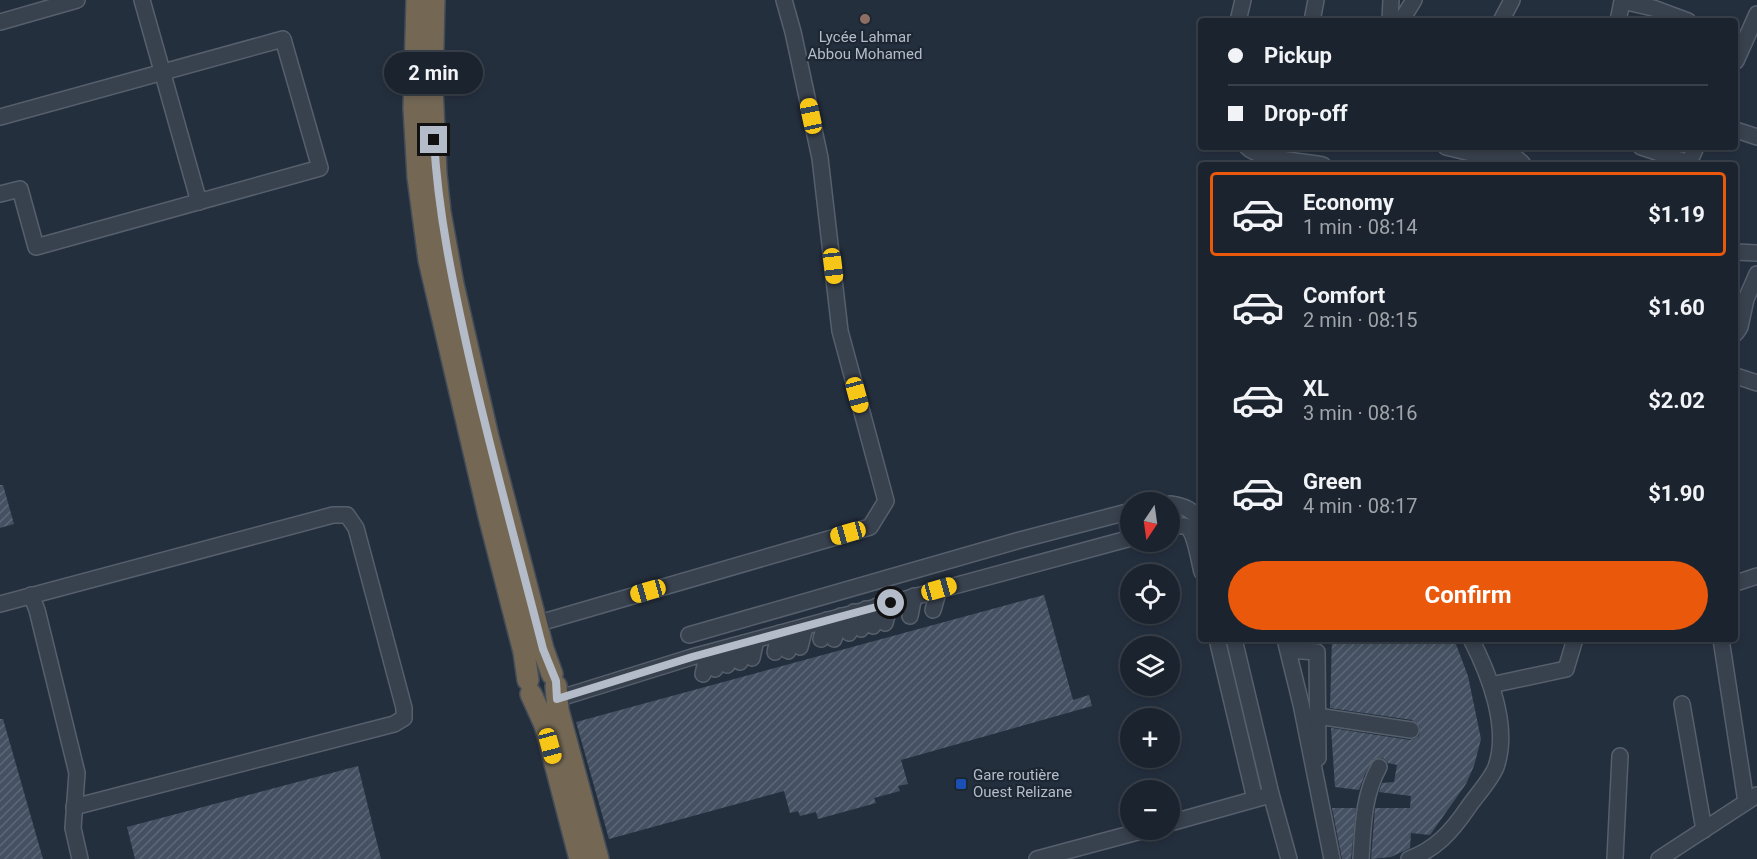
<!DOCTYPE html>
<html lang="en">
<head>
<meta charset="utf-8">
<style>
	body { margin:0; font-family:Roboto,sans-serif; background:#242b36; color:#f1f3f6; height:100vh; display:flex; flex-direction:column; font-size:22px; white-space:nowrap }
	* { box-sizing:border-box; margin:0 }
	p { font-size:20px; color:#a0a4aa }
	.icon { flex:none; width:33px; height:33px; fill:none; stroke:currentColor; stroke-width:2; stroke-linecap:round; stroke-linejoin:round }
	.map { position:relative; flex:1; overflow:hidden }
	.drawer { position:absolute; left:1198px; top:162px; width:540px; height:480px; display:flex; flex-direction:column; background:#1b232e; border-radius:6px; box-shadow:0 3px 9px #0003,0 0 0 2px #39404a }
	.drawer>* { flex:none }
	.guide { position:absolute; left:1198px; top:18px; width:540px; height:132px; border-radius:6px; box-shadow:0 3px 9px #0003,0 0 0 2px #39404a; display:grid; align-content:center; height:132px; padding:0 30px; background:#1b232e }
	.needle { width:39px; rotate:193deg }
	.buttons { position:absolute; left:1120px; top:492px; display:grid; gap:12px }
	.buttons a { display:grid; place-items:center; width:60px; height:60px; border-radius:50%; background:#1b232e; box-shadow:0 3px 9px #0003,0 0 0 2px #39404a; font-size:30px }
	.end { position:absolute; width:27px; height:27px; margin:-14px; border:8px solid #b4bcc9; background:#111; box-shadow:0 0 0 3px #111 }
	.from { border-radius:50% }
	.bubble { position:absolute; height:42px; border-radius:21px; background:#1b232e; box-shadow:0 3px 9px #0003,0 0 0 2px #39404a; font-size:20px; font-weight:700; line-height:42px; text-align:center }
	.car { position:absolute; width:18px; height:36px; margin:-18px -9px; border-radius:8px; box-shadow:0 0 4px 2px #0007; background:linear-gradient(#f5c518 24%,#345 0 40%,#f5c518 0 76%,#345 0 86%,#f5c518 0) }
	.guide b { display:flex; align-items:center; gap:21px; height:57px; font-size:22px }
	.guide b+b { border-top:2px solid #39404a }
	.guide i { width:15px; height:15px; background:#f1f3f6 }
	ul { padding:10px 0 0; list-style:none }
	li { display:flex; align-items:center; gap:18px; height:84px; margin:0 12px 9px; padding:0 18px; border:3px solid transparent; border-radius:6px }
	li div { flex:1 }
	li b { display:block; font-size:22px }
	li em { font-style:normal; font-weight:700 }
	li.on { border-color:#ea580c }
	li>.icon { width:54px; height:54px; stroke-width:1.5 }
	.primary-button { display:flex; gap:12px; margin-top:auto; padding:12px 30px }
	.primary-button a { flex:1; height:69px; border-radius:36px; background:#ea580c; color:#fff; font-size:24px; font-weight:700; line-height:69px; text-align:center }
	.map>svg:first-child { display:block }
</style>
</head>
<body>
<div class="map">
<svg width="1757" height="859" viewBox="0 0 1757 859">
	<defs>
		<pattern id="building-hatch" width="6" height="6" patternUnits="userSpaceOnUse" patternTransform="scale(1.5)"><rect width="6" height="6" fill="#455162"/><path d="M-1 1l2-2M0 6l6-6M5 7l2-2" fill="none" stroke="#5d6877"/></pattern>
	</defs>
	<rect width="100%" height="100%" fill="#242f3e"/>
	<!-- building -->
	<g fill="url(#building-hatch)">
		<polygon points="0,485 3,485 14,524 0,528"/>
		<polygon points="1044,595 1073,700 1089,695 1092,706 901,760 908,784 898,786 900,791 874,798 876,803 818,819 816,812 800,816 798,811 790,813 784,791 609,839 576,722"/>
		<polygon points="1332,639 1411,639 1412,642 1429,639 1454,639 1468,676 1481,739 1474,766 1466,784 1430,835 1411,833 1410,848 1391,857 1371,859 1375,808 1410,808 1411,796 1379,792 1382,783 1394,782 1397,765 1388,763 1383,758 1374,759 1365,774 1359,790 1335,787 1331,728 1410,740 1419,736 1420,727 1412,720 1330,708"/>
		<polygon points="0,719 3,719 43,859 0,859"/>
		<polygon points="358,766 381,859 135,859 127,827"/>
		<polygon points="1332,808 1356,808 1351,859 1342,859"/>
	</g>
	<g fill="none" stroke-linecap="round" stroke-linejoin="round">
		<defs>
			<g id="minor">
				<polyline points="142,0 199,202"/>
				<polyline points="1238,21 1243,0"/>
				<polyline points="1312,21 1316,0"/>
				<polyline points="1390,21 1391,0"/>
				<polyline points="1401,21 1414,0"/>
				<polyline points="1501,21 1512,0"/>
				<polyline points="1618,21 1622,1 1653,8 1688,21"/>
				<polyline points="0,22 77,0"/>
				<polyline points="1736,61 1757,14"/>
				<polyline points="0,117 283,39 320,168 36,247 20,189 0,194"/>
				<polyline points="1736,130 1757,137"/>
				<path d="M1247,147C1259,160 1305,161 1323,165"/>
				<polyline points="1446,147 1521,165"/>
				<polyline points="1503,147 1522,163"/>
				<polyline points="1641,147 1689,163"/>
				<polyline points="1688,165 1696,147"/>
				<polyline points="1736,252 1757,253"/>
				<polyline points="1736,333 1740,327 1746,299 1757,274"/>
				<polyline points="1736,376 1757,383"/>
				<path d="M1170,504C1185,506 1193,510 1202,523"/>
				<path d="M1170,528C1175,527 1180,525 1185,526C1195,530 1199,561 1202,572"/>
				<polyline points="1736,583 1757,576"/>
				<polyline points="31,595 37,610 77,773 73,828 80,859"/>
				<polyline points="0,604 333,515 347,515 356,528 404,708 404,718 394,724 74,807"/>
				<polyline points="933,610 939,589"/>
				<polyline points="910,616 914,596"/>
				<polyline points="885,623 890,603"/>
				<polyline points="536,624 870,527 886,501 840,331 820,158 793,32 784,0"/>
				<polyline points="873,626 877,606"/>
				<polyline points="861,629 866,609"/>
				<polyline points="849,633 854,612"/>
				<polyline points="689,635 1020,540 1131,511"/>
				<polyline points="821,639 827,620"/>
				<polyline points="834,639 841,616"/>
				<polyline points="1217,639 1255,799"/>
				<polyline points="1234,639 1271,794 1289,859"/>
				<polyline points="1285,639 1301,704 1332,859"/>
				<polyline points="1721,639 1746,802"/>
				<polyline points="800,647 805,627"/>
				<polyline points="1288,650 1317,652 1318,758"/>
				<polyline points="788,651 792,630"/>
				<polyline points="775,652 780,633"/>
				<polyline points="752,658 756,640"/>
				<polyline points="740,662 744,643"/>
				<polyline points="727,665 733,646"/>
				<polyline points="715,669 719,650"/>
				<polyline points="703,674 708,653"/>
				<polyline points="1491,685 1566,669 1575,639"/>
				<polyline points="557,699 692,657 1131,538"/>
				<polyline points="1682,704 1704,830"/>
				<polyline points="1317,716 1411,730"/>
				<polyline points="1170,823 1263,797"/>
				<polyline points="1037,859 1145,830"/>
				<path d="M1361,859C1363,827 1363,796 1379,767"/>
				<path d="M1409,859C1435,850 1452,831 1467,809C1475,797 1491,780 1496,767C1510,727 1489,674 1471,639"/>
				<polyline points="1615,859 1620,756"/>
				<polyline points="1659,859 1757,795"/>
			</g>
			<g id="highway">
				<polyline points="417,0 414,108 418,177 429,260 489,516 524,652 528,680"/>
				<polyline points="434,0 432,86 436,174 440,212 453,284 488,437 543,649 552,674"/>
				<polyline points="556,686 558,710 598,859"/>
				<polyline points="531,694 545,725 580,859"/>
			</g>
		</defs>
		<!-- minor casing -->
		<use href="#minor" stroke="#565f6c" stroke-width="18"/>
		<!-- highway casing -->
		<use href="#highway" stroke="#434c59" stroke-width="24"/>
		<!-- minor -->
		<use href="#minor" stroke="#38414e" stroke-width="15"/>
		<!-- highway -->
		<use href="#highway" stroke="#746855" stroke-width="21"/>
	</g>
	<g fill="none" stroke-linecap="round" stroke-linejoin="round">
		<!-- route -->
		<path stroke="#b4bcc9" stroke-width="8" d="M434,140C438,213 453,284 469,356C491,454 518,551 543,649L556,681L557,699L692,657L891,603"/>
	</g>
	<!-- markers -->
	<circle fill="#8d6e63" stroke="#1d2633" stroke-width="2" cx="865" cy="19" r="6"/>
	<rect fill="#1a4fb4" stroke="#1d2633" stroke-width="2" x="955" y="778" width="12" height="12" rx="3"/>
	<g text-anchor="middle" dominant-baseline="central" stroke-width="4.5" stroke-linejoin="round" paint-order="stroke">
		<!-- poi labels -->
		<g font-size="15" fill="#b4bcc9" stroke="#1d2633">
			<text x="865" y="37">Lycée Lahmar<tspan x="865" dy="17">Abbou Mohamed</tspan></text>
			<text x="973" y="775" text-anchor="start">Gare routière<tspan x="973" dy="17">Ouest Relizane</tspan></text>
		</g>
	</g>
</svg>
<div class="buttons">
<a><svg class="needle" viewBox="-14 -14 28 28"><path d="M0-13l5 13h-10z" fill="#e53935"/><path d="M0 13l5-13h-10z" fill="#a0a4aa"/></svg></a>
<a><svg class="icon" aria-label="locate" viewBox="0 0 24 24"><circle cx="12" cy="12" r="6"/><path d="M12 2v4M12 18v4M2 12h4M18 12h4"/></svg></a>
<a><svg class="icon" aria-label="layers" viewBox="0 0 24 24"><path d="M12 4l9 5-9 5-9-5zM3 14l9 5 9-5"/></svg></a>
<a>+</a>
<a>−</a>
</div>
<i class="end from" style="left:891px;top:603px"></i>
<i class="end" style="left:434px;top:140px"></i>
<div class="bubble" style="left:384px;top:52px;width:99px">2 min</div>
<i class="car" style="left:811px;top:116px;rotate:348deg"></i>
<i class="car" style="left:833px;top:266px;rotate:173deg"></i>
<i class="car" style="left:857px;top:395px;rotate:165deg"></i>
<i class="car" style="left:848px;top:533px;rotate:254deg"></i>
<i class="car" style="left:939px;top:589px;rotate:74deg"></i>
<i class="car" style="left:648px;top:591px;rotate:254deg"></i>
<i class="car" style="left:550px;top:746px;rotate:165deg"></i>
<div class="guide">
<b><i class="from"></i>Pickup</b>
<b><i></i>Drop-off</b>
</div>
<section class="drawer">
<ul>
<li class="on"><svg class="icon" aria-label="car" viewBox="0 0 24 24"><path d="M5 17H2v-5l4-1 3-4h7l3 4 3 1v5h-3M9 17h6M6 11h13"/><circle cx="7" cy="17" r="2"/><circle cx="17" cy="17" r="2"/></svg><div><b>Economy</b><p>1 min · 08:14</p></div><em>$1.19</em></li>
<li><svg class="icon" aria-label="car" viewBox="0 0 24 24"><path d="M5 17H2v-5l4-1 3-4h7l3 4 3 1v5h-3M9 17h6M6 11h13"/><circle cx="7" cy="17" r="2"/><circle cx="17" cy="17" r="2"/></svg><div><b>Comfort</b><p>2 min · 08:15</p></div><em>$1.60</em></li>
<li><svg class="icon" aria-label="car" viewBox="0 0 24 24"><path d="M5 17H2v-5l4-1 3-4h7l3 4 3 1v5h-3M9 17h6M6 11h13"/><circle cx="7" cy="17" r="2"/><circle cx="17" cy="17" r="2"/></svg><div><b>XL</b><p>3 min · 08:16</p></div><em>$2.02</em></li>
<li><svg class="icon" aria-label="car" viewBox="0 0 24 24"><path d="M5 17H2v-5l4-1 3-4h7l3 4 3 1v5h-3M9 17h6M6 11h13"/><circle cx="7" cy="17" r="2"/><circle cx="17" cy="17" r="2"/></svg><div><b>Green</b><p>4 min · 08:17</p></div><em>$1.90</em></li>
</ul>
<div class="primary-button"><a>Confirm</a></div>
</section>
</div>
</body>
</html>
